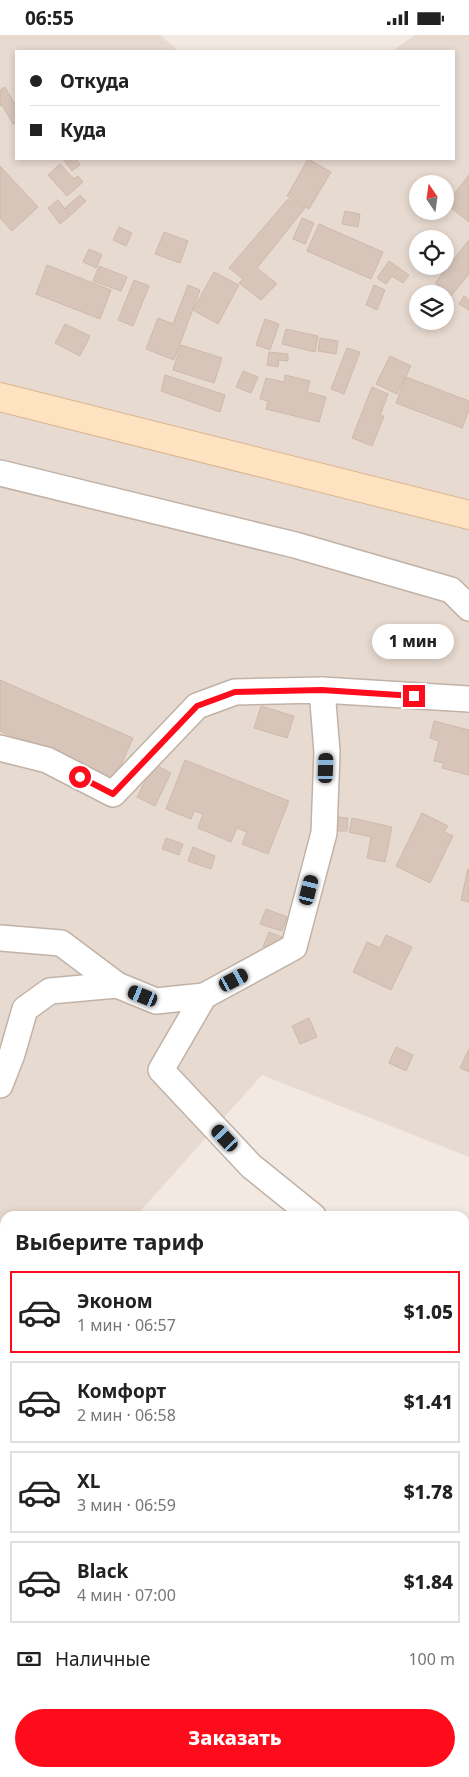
<!DOCTYPE html>
<html lang="ru">
<head>
<meta charset="utf-8">
<style>
	body { margin:0; font-family:"Noto Sans",sans-serif; background:#f6f6f6; color:#222; height:100vh; display:flex; flex-direction:column; font-size:19px; white-space:nowrap }
	* { box-sizing:border-box; margin:0 }
	p { font-size:16px; color:#767676 }
	.icon { flex:none; width:28px; height:28px; fill:none; stroke:currentColor; stroke-width:2; stroke-linecap:round; stroke-linejoin:round }
	.map { position:relative; flex:1; overflow:hidden }
	.details { position:absolute; left:0px; top:1176px; width:470px; height:566px; display:flex; flex-direction:column; background:#fff; border-radius:15px 15px 0 0; box-shadow:0 2px 8px #0003 }
	.details>* { flex:none }
	.guide { position:absolute; left:15px; top:15px; width:440px; height:110px; border-radius:0px; box-shadow:0 2px 8px #0003; display:grid; align-content:center; height:110px; padding:0 15px; background:#fff }
	.needle { width:32px; rotate:347deg }
	.buttons { position:absolute; left:409px; top:140px; display:grid; gap:10px }
	.buttons a { display:grid; place-items:center; width:45px; height:45px; border-radius:50%; background:#fff; box-shadow:0 2px 8px #0003; font-size:25px }
	.end { position:absolute; width:22px; height:22px; margin:-11px; border:6px solid #ff0c1c; background:#fff; box-shadow:0 0 0 2px #fff }
	.from { border-radius:50% }
	.bubble { position:absolute; height:35px; border-radius:18px; background:#fff; box-shadow:0 2px 8px #0003; font-size:16px; font-weight:800; line-height:35px; text-align:center }
	.car { position:absolute; width:15px; height:30px; margin:-15px -8px; border-radius:6px; box-shadow:0 0 4px 1px #0007; background:linear-gradient(#222 24%,#8ab4d8 0 40%,#222 0 76%,#8ab4d8 0 86%,#222 0) }
	.guide b { display:flex; align-items:center; gap:18px; height:48px; font-size:19px }
	.guide b+b { border-top:1px solid #e0e0e0 }
	.guide i { width:12px; height:12px; background:#222 }
	ul { padding:0; list-style:none }
	li { display:flex; align-items:center; gap:15px; height:82px; margin:0 10px 8px; padding:0 5px; border:2px solid #e0e0e0; border-radius:0px }
	li div { flex:1 }
	li b { display:block; font-size:19px }
	li em { font-style:normal; font-weight:800 }
	li.on { border-color:#ff0c1c }
	li>.icon { width:45px; height:45px; stroke-width:1.5 }
	h2 { padding:0 15px; font-size:22px; line-height:60px }
	.pay { display:flex; align-items:center; gap:12px; height:55px; padding:0 15px; font-size:19px }
	.pay p { margin-inline-start:auto }
	.cta { display:flex; gap:10px; margin-top:auto; padding:10px 15px }
	.cta a { flex:1; height:58px; border-radius:30px; background:#ff0c1c; color:#fff; font-size:20px; font-weight:800; line-height:58px; text-align:center }
	.status { display:flex; justify-content:space-between; align-items:center; height:35px; padding:0 25px; background:#fff; direction:ltr }
	.status svg { height:14px; fill:currentColor }
	.map>svg:first-child { display:block }
</style>
</head>
<body>
<div class="status"><b>06:55</b><svg viewBox="0 0 49 12"><path d="M0 12V9h3v3zM5 12V6h3v6zM10 12V3h3v9zM15 12V0h3v12zM26 1h20v11H26zM47 4h2v5h-2z"/></svg></div>
<div class="map">
<svg width="469" height="1742" viewBox="0 0 469 1742">
	<rect width="100%" height="100%" fill="#f2eae2"/>
	<!-- residential -->
	<path fill="#e7dad0" fill-rule="evenodd" d="M0,0H160L179,16H16V124H454V16H392L415,0H469V1122L262,1040L136,1181H5V1328L0,1334ZM418,149H445V176H418ZM418,204H445V231H418ZM418,259H445V286H418Z"/>
	<!-- building -->
	<g fill="#d7c5ba" stroke="#d0b9aa">
		<polygon points="5,52 16,71 16,87 13,89 2,70 0,71 0,55"/>
		<polygon points="63,124 76,124 80,130 72,136"/>
		<polygon points="308,124 331,137 309,174 287,161"/>
		<polygon points="60,129 74,144 78,141 83,147 67,161 48,140"/>
		<polygon points="0,131 38,172 12,196 0,183"/>
		<polygon points="469,140 469,187 446,169"/>
		<polygon points="80,160 86,166 71,180 65,173"/>
		<polygon points="288,164 305,173 257,233 277,249 261,265 239,248 243,244 229,233"/>
		<polygon points="58,165 70,181 60,189 48,173"/>
		<polygon points="345,176 360,179 358,192 342,189"/>
		<polygon points="302,183 314,188 305,209 293,204"/>
		<polygon points="319,189 383,217 371,244 307,216"/>
		<polygon points="119,192 132,198 126,211 113,205"/>
		<polygon points="164,197 188,206 180,228 155,219"/>
		<polygon points="469,205 469,239 451,261 435,248"/>
		<polygon points="89,214 102,220 96,233 83,227"/>
		<polygon points="389,226 409,240 403,248 392,241 386,249 377,243"/>
		<polygon points="47,230 111,255 100,284 36,259"/>
		<polygon points="99,231 127,242 121,256 93,246"/>
		<polygon points="214,237 239,250 218,289 193,275"/>
		<polygon points="134,245 149,251 133,291 118,285"/>
		<polygon points="188,250 200,255 174,325 146,314 158,283 173,289"/>
		<polygon points="374,250 385,255 377,275 366,270"/>
		<polygon points="464,261 469,265 469,275 459,269"/>
		<polygon points="265,284 279,289 270,315 256,310"/>
		<polygon points="65,289 90,301 80,321 55,308"/>
		<polygon points="286,294 318,301 315,317 282,309"/>
		<polygon points="320,303 338,306 336,319 318,316"/>
		<polygon points="181,310 222,323 214,348 173,335"/>
		<polygon points="347,313 360,317 344,359 331,354"/>
		<polygon points="269,317 288,319 288,326 279,325 278,332 267,330"/>
		<polygon points="390,321 411,331 397,359 376,349"/>
		<polygon points="243,336 258,342 251,358 236,352"/>
		<polygon points="165,340 225,360 220,377 161,356"/>
		<polygon points="285,340 310,346 307,357 326,362 319,387 266,374 268,366 260,364 266,343 284,347"/>
		<polygon points="406,342 469,366 469,375 462,393 396,368"/>
		<polygon points="372,352 388,359 380,381 384,381 372,411 352,403"/>
		<polygon points="0,645 133,703 114,746 0,696"/>
		<polygon points="261,671 294,681 287,703 254,693"/>
		<polygon points="434,686 469,695 469,740 442,733 444,728 434,726 439,706 430,703"/>
		<polygon points="185,725 289,766 268,819 242,809 247,797 237,793 231,807 198,793 203,779 194,776 191,784 166,774"/>
		<polygon points="154,729 171,738 155,771 137,762"/>
		<polygon points="422,778 448,791 444,797 453,801 430,848 396,831"/>
		<polygon points="337,782 348,783 347,796 337,796"/>
		<polygon points="352,783 392,792 385,827 367,823 371,802 349,797"/>
		<polygon points="166,803 183,809 179,820 162,814"/>
		<polygon points="193,812 215,821 211,834 188,826"/>
		<polygon points="468,834 469,834 469,867 461,865"/>
		<polygon points="266,874 287,882 282,896 260,889"/>
		<polygon points="269,897 282,902 276,917 263,912"/>
		<polygon points="386,900 412,912 391,955 353,937 367,907 380,913"/>
		<polygon points="309,983 317,1002 300,1009 292,991"/>
		<polygon points="396,1012 413,1020 406,1036 389,1028"/>
		<polygon points="469,1014 469,1037 460,1033"/>
	</g>
	<g fill="none" stroke-linecap="round" stroke-linejoin="round">
		<defs>
			<g id="street">
				<polyline points="0,438 295,510 451,555 469,573"/>
				<polyline points="322,655 469,664"/>
				<polyline points="0,713 47,725 113,759 197,671 235,657 322,655 327,717 324,798 294,912 204,961 156,966 117,950 61,908 0,903"/>
				<polyline points="204,961 161,1035 251,1131 313,1181"/>
				<polyline points="0,1050 12,1019 25,974 50,956 117,950"/>
				<polyline points="465,1719 469,1729"/>
			</g>
			<polyline id="secondary" points="0,362 469,480"/>
		</defs>
		<!-- street casing -->
		<use href="#street" stroke="#c1b2a7" stroke-width="28"/>
		<!-- secondary casing -->
		<use href="#secondary" stroke="#d9b690" stroke-width="30"/>
		<!-- street -->
		<use href="#street" stroke="#fff" stroke-width="25"/>
		<!-- secondary -->
		<use href="#secondary" stroke="#ffe2bf" stroke-width="28"/>
	</g>
	<g fill="none" stroke-linecap="round" stroke-linejoin="round">
		<!-- route -->
		<polyline stroke="#ff0c1c" stroke-width="6" points="80,742 113,759 197,671 235,657 322,655 414,661"/>
	</g>
</svg>
<div class="buttons">
<a><svg class="needle" viewBox="-14 -14 28 28"><path d="M0-13l5 13h-10z" fill="#e53935"/><path d="M0 13l5-13h-10z" fill="#767676"/></svg></a>
<a><svg class="icon" aria-label="locate" viewBox="0 0 24 24"><circle cx="12" cy="12" r="6"/><path d="M12 2v4M12 18v4M2 12h4M18 12h4"/></svg></a>
<a><svg class="icon" aria-label="layers" viewBox="0 0 24 24"><path d="M12 4l9 5-9 5-9-5zM3 14l9 5 9-5"/></svg></a>
</div>
<i class="end from" style="left:80px;top:742px"></i>
<i class="end" style="left:414px;top:661px"></i>
<div class="bubble" style="left:372px;top:589px;width:82px">1 мин</div>
<i class="car" style="left:326px;top:733px;rotate:2deg"></i>
<i class="car" style="left:309px;top:855px;rotate:14deg"></i>
<i class="car" style="left:234px;top:945px;rotate:62deg"></i>
<i class="car" style="left:143px;top:961px;rotate:292deg"></i>
<i class="car" style="left:225px;top:1103px;rotate:317deg"></i>
<div class="guide">
<b><i class="from"></i>Откуда</b>
<b><i></i>Куда</b>
</div>
<section class="details">
<h2>Выберите тариф</h2>
<ul>
<li class="on"><svg class="icon" aria-label="car" viewBox="0 0 24 24"><path d="M5 17H2v-5l4-1 3-4h7l3 4 3 1v5h-3M9 17h6M6 11h13"/><circle cx="7" cy="17" r="2"/><circle cx="17" cy="17" r="2"/></svg><div><b>Эконом</b><p>1 мин · 06:57</p></div><em>$1.05</em></li>
<li><svg class="icon" aria-label="car" viewBox="0 0 24 24"><path d="M5 17H2v-5l4-1 3-4h7l3 4 3 1v5h-3M9 17h6M6 11h13"/><circle cx="7" cy="17" r="2"/><circle cx="17" cy="17" r="2"/></svg><div><b>Комфорт</b><p>2 мин · 06:58</p></div><em>$1.41</em></li>
<li><svg class="icon" aria-label="car" viewBox="0 0 24 24"><path d="M5 17H2v-5l4-1 3-4h7l3 4 3 1v5h-3M9 17h6M6 11h13"/><circle cx="7" cy="17" r="2"/><circle cx="17" cy="17" r="2"/></svg><div><b>XL</b><p>3 мин · 06:59</p></div><em>$1.78</em></li>
<li><svg class="icon" aria-label="car" viewBox="0 0 24 24"><path d="M5 17H2v-5l4-1 3-4h7l3 4 3 1v5h-3M9 17h6M6 11h13"/><circle cx="7" cy="17" r="2"/><circle cx="17" cy="17" r="2"/></svg><div><b>Black</b><p>4 мин · 07:00</p></div><em>$1.84</em></li>
</ul>
<div class="pay"><svg class="icon" aria-label="cash" viewBox="0 0 24 24"><path d="M3 7h18v10H3z"/><circle cx="12" cy="12" r="2"/></svg>Наличные<p>100 m</p></div>
<div class="cta"><a>Заказать</a></div>
</section>
</div>
</body>
</html>
